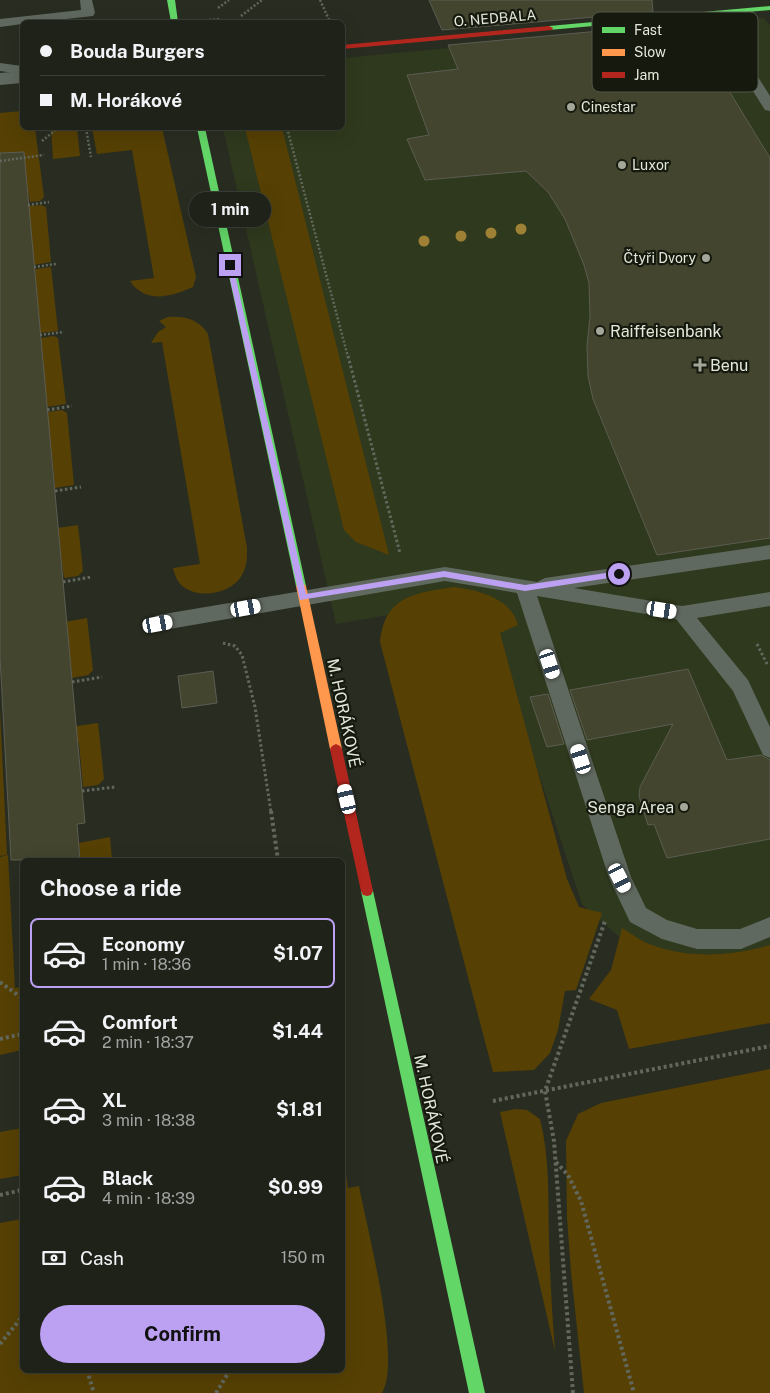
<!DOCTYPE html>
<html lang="en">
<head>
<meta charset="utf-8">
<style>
	body { margin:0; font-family:"Public Sans",sans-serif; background:#2c2f26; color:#f1f3f6; height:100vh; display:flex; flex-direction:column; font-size:19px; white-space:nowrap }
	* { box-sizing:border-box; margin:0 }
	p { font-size:16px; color:#a1a4a2 }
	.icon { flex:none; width:28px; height:28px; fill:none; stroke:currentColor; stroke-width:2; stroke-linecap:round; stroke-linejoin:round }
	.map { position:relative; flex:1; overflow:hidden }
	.panel { position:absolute; left:20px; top:858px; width:325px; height:515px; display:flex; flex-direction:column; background:#1f2219; border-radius:8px; box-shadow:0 5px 20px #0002,0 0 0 1px #3c3f38 }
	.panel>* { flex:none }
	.banner { position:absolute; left:20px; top:20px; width:325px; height:110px; border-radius:8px; box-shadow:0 5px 20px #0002,0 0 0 1px #3c3f38; display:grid; align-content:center; height:110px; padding:0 20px; background:#1f2219 }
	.end { position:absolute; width:22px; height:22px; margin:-11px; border:6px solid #bca0f2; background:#111; box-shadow:0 0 0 2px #111 }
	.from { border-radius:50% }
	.bubble { position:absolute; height:35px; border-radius:18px; background:#1f2219; box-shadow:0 5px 20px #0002,0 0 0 1px #3c3f38; font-size:16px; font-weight:700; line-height:35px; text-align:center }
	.car { position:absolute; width:15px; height:30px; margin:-15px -8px; border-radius:6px; box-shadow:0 0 4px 1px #0007; background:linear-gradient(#fff 24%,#345 0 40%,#fff 0 76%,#345 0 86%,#fff 0) }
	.banner b { display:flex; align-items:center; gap:18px; height:48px; font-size:19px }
	.banner b+b { border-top:1px solid #3c3f38 }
	.banner i { width:12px; height:12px; background:#f1f3f6 }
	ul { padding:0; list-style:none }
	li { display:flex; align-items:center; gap:15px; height:70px; margin:0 10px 8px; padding:0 10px; border:2px solid transparent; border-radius:8px }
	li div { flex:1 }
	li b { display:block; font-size:19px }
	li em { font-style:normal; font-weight:700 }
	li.active { border-color:#bca0f2 }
	li>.icon { width:45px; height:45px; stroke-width:1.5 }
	h2 { padding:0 20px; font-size:22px; line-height:60px }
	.pay { display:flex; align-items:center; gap:12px; height:55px; padding:0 20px; font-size:19px }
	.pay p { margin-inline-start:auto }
	.action { display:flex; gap:10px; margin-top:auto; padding:10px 20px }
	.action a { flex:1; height:58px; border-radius:30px; background:#bca0f2; color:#111; font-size:20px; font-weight:700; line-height:58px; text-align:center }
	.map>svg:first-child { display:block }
</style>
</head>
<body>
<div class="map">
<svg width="770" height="1393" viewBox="0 0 770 1393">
	<rect width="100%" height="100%" fill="#292d21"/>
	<!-- built -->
	<polygon fill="#2f391d" points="764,18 770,26 770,954 694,964 627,944 582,904 481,599 336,624 223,128 342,128 343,58"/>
	<!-- green -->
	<g fill="#564004">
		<polygon points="22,111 22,128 35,128 44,197 40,201 30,202 26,180 0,173 0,113"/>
		<polygon points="51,128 77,128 80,156 53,159"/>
		<path d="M92,128H162L196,277L193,287C171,297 145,304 130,281L154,278L132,150L97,154Z"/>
		<polygon points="245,128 282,128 389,555 356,542 344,530"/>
		<polygon points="41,205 46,207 51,262 34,265 28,206"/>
		<polygon points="51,267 58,331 40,333 35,269"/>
		<path d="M168,317C185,316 198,319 208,334L247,548C247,558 247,566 242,575C232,593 202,599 185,588C178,584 175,576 173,568L200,564L162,342L151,343L158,332L166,327L159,321Z"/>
		<polygon points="54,336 58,338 66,404 47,407 40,338"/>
		<polygon points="62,410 67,413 74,485 55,488 52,455 45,457 47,412"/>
		<polygon points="78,525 83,571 78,576 64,578 59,543 51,529"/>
		<path d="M454,587C478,590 511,598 518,625L500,633L567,879L579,907L602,913L576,990L565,991L558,1030L550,1053L534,1070L493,1072L380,642C385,596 414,593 454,587Z"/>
		<polygon points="87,618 93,670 88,675 72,678 68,638 59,623"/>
		<polygon points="0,710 7,855 0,856"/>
		<polygon points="98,723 104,779 98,785 83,787 79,743 71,744 70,727"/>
		<polygon points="110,837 112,860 80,860 79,843"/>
		<polygon points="8,855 15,988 22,987 22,1050 0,1055 0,857"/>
		<path d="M622,928C632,934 642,942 652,945C690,959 732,956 770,945V1023L629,1049L617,1010L589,999L611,970Z"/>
		<polygon points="770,1069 770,1393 584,1393 571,1272 567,1217 566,1141 578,1114 601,1103"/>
		<path d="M516,1109L527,1110L540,1119C550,1158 548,1200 549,1240C550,1277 552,1314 555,1351L500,1112Z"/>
		<polygon points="22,1128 22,1175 0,1179 0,1132"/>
		<path d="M343,1156L348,1188L359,1186C367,1229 402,1359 382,1393H0V1223L22,1219V1370H342Z"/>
	</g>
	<!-- building -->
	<g fill="#43452f" stroke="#5c5d52">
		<polygon points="429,0 652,0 653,12 442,30"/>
		<polygon points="654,26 655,44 698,40 770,158 770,538 657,555 593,399 588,376 587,346 590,316 589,283 584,265 565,219 548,192 526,171 425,180 407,139 429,135 407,75 458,69 448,45"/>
		<polygon points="24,152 85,823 77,824 80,860 11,860 0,657 0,153"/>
		<polygon points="688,669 727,760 761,755 770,760 770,839 667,858 654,824 648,825 639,796 640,787 673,724 587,740 570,690"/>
		<polygon points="213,671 217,703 182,708 178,676"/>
		<polygon points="548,694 564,744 547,747 530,697"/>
	</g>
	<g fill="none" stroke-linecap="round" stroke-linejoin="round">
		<!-- path-far2 -->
		<g stroke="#62685e" stroke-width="2.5" stroke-dasharray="2 2" stroke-linecap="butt">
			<polyline points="320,0 330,22"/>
			<polyline points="218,8 229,0"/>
			<polyline points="241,16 262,0"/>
			<polyline points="209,20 221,19"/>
			<polyline points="86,128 91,157"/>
			<polyline points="287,128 348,357"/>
			<polyline points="42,141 58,128"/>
			<polyline points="0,161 44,155"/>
			<polyline points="28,205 49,202"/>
			<polyline points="34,267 56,264"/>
			<polyline points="40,335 64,332"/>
		</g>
		<!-- path-far1 -->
		<g stroke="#62685e" stroke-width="3" stroke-dasharray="2.5 2.5" stroke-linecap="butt">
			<polyline points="348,356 400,553"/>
			<polyline points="47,410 72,406"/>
			<polyline points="55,491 81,487"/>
			<polyline points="63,582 91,577"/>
			<polyline points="223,643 235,646 242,655 255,707 271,812"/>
			<polyline points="757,644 768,666"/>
			<polyline points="72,682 102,677"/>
			<polyline points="82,791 115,787"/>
		</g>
		<!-- path -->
		<g stroke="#62685e" stroke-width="4" stroke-dasharray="3 3" stroke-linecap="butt">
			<polyline points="271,811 278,860"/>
			<polyline points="0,982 22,998"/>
			<polyline points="0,1039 22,1034"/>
			<polyline points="493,1101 770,1046"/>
			<polyline points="556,1162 568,1175 581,1201 634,1393"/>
			<polyline points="0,1195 22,1190"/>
			<polyline points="0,1344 22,1317"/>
			<polyline points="87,1370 94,1393"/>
			<polyline points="216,1393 230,1370"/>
			<polyline points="573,1393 554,1141 545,1091 605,921"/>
		</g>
		<!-- lane -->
		<g fill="#60695f" fill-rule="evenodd">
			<polygon points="80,0 92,0 95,13 93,16 39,22 22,22 22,24 0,27 0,19 81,10"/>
			<polygon points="734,46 739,47 770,96 770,111 765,110 727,50"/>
			<polygon points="0,63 22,66 22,74 0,71"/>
			<polygon points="770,545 770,559 574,588 682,606 770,592 770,606 697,618 748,680 770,727 770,758 763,755 733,691 676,619 537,596 631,877 646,908 667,920 697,929 740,929 770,917 770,937 741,949 697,949 662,939 630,922 609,878 517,593 445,581 158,631 151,628 148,623 151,618 158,615 445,567 537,582 545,578"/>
		</g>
		<!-- street -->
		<polygon fill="#60695f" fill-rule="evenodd" points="22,71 22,83 0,85 0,73"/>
		<!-- fast -->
		<g fill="#63d668" fill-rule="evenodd">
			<polygon points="167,0 175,0 178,22 171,22"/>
			<polygon points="770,6 770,10 549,30 545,28 549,26"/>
			<polygon points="197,128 205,128 306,586 301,590 296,586"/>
			<polygon points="367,886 371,887 373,891 485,1393 469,1393 361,891 363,887"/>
		</g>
		<!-- slow -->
		<polygon fill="#ff974d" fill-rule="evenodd" points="301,582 306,586 342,749 340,752 332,752 330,749 296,586"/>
		<!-- jam -->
		<g fill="#b3261e" fill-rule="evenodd">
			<polygon points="549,26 553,28 552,30 342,49 342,45"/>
			<polygon points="336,744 340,746 342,749 373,891 371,895 367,896 363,895 361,891 330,749 332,746"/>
		</g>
	</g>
	<!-- trees -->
	<g fill="#9e8135">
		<circle cx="521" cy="229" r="5.5"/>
		<circle cx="491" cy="233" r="5.5"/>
		<circle cx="461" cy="236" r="5.5"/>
		<circle cx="424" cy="241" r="5.5"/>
	</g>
	<!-- route -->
	<polygon fill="#bca0f2" points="230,263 233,265 306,594 444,571 525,585 619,571 622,572 622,576 525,591 444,577 300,600 227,265"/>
	<!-- markers -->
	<g fill="#a2a799" stroke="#15190e" stroke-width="2">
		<circle cx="571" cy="107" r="5"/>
		<circle cx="622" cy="165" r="5"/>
		<circle cx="706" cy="258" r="5"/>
		<circle cx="600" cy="331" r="5"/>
		<path d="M697.5 357.5h5v5h5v5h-5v5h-5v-5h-5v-5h5z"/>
		<circle cx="684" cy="807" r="5"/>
	</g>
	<g text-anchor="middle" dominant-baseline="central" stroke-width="4.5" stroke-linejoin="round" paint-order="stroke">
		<!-- far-street labels -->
		<g font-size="14" fill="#e3e9da" stroke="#15190e">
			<text transform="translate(495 18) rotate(-5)">O. NEDBALA</text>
		</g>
		<!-- far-poi labels -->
		<g font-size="14" fill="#e3e9da" stroke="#15190e" text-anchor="start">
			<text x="581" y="107">Cinestar</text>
			<text x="632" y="165">Luxor</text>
			<text x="696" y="258" text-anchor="end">Čtyři Dvory</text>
		</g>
		<!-- poi labels -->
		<g font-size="16" fill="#e3e9da" stroke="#15190e" text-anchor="start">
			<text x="610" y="331">Raiffeisenbank</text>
			<text x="710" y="365">Benu</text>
			<text x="674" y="807" text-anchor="end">Senga Area</text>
		</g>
		<!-- street labels -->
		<g font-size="16" fill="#e3e9da" stroke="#15190e">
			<text transform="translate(344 713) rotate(78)">M. HORÁKOVÉ</text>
			<text transform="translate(431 1109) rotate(78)">M. HORÁKOVÉ</text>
		</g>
	</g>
	<!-- legend -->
	<rect x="592" y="12" width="166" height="80" rx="8" fill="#15190e" stroke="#53574b" stroke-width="1"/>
	<rect x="602" y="27" width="23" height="6" fill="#63d668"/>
	<rect x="602" y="49" width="23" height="7" fill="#ff974d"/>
	<rect x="602" y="72" width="23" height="6" fill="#b3261e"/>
	<g font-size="14" fill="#e3e9da">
		<text x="634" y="35">Fast</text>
		<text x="634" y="57">Slow</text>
		<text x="634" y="80">Jam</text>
	</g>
</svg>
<i class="end from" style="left:619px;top:574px"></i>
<i class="end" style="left:230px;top:265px"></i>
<div class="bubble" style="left:189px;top:192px;width:82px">1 min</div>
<i class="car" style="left:246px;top:608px;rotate:80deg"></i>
<i class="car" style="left:662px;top:610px;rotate:99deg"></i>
<i class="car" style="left:158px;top:624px;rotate:80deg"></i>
<i class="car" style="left:550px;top:664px;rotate:162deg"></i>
<i class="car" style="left:581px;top:759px;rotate:342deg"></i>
<i class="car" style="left:347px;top:799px;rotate:347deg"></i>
<i class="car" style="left:620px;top:878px;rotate:153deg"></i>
<div class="banner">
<b><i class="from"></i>Bouda Burgers</b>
<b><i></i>M. Horákové</b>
</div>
<section class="panel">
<h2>Choose a ride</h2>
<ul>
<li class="active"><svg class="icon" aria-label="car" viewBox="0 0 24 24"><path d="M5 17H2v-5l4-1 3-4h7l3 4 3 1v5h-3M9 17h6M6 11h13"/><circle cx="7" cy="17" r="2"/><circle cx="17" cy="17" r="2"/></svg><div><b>Economy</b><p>1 min · 18:36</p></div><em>$1.07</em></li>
<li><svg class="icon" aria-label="car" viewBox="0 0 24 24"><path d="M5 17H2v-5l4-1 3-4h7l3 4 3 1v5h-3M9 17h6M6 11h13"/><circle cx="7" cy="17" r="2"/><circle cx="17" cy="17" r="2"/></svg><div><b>Comfort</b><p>2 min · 18:37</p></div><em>$1.44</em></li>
<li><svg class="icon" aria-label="car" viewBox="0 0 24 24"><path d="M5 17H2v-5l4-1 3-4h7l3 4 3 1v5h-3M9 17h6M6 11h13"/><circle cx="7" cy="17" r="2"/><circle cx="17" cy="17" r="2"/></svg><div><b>XL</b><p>3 min · 18:38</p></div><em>$1.81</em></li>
<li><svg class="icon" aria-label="car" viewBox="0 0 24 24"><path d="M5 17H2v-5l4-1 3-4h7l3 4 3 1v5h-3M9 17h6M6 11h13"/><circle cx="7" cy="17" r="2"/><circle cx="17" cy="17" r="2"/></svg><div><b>Black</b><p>4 min · 18:39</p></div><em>$0.99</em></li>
</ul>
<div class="pay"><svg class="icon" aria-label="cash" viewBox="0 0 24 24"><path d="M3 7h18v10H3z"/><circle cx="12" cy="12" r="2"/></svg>Cash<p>150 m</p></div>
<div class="action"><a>Confirm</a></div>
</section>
</div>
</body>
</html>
